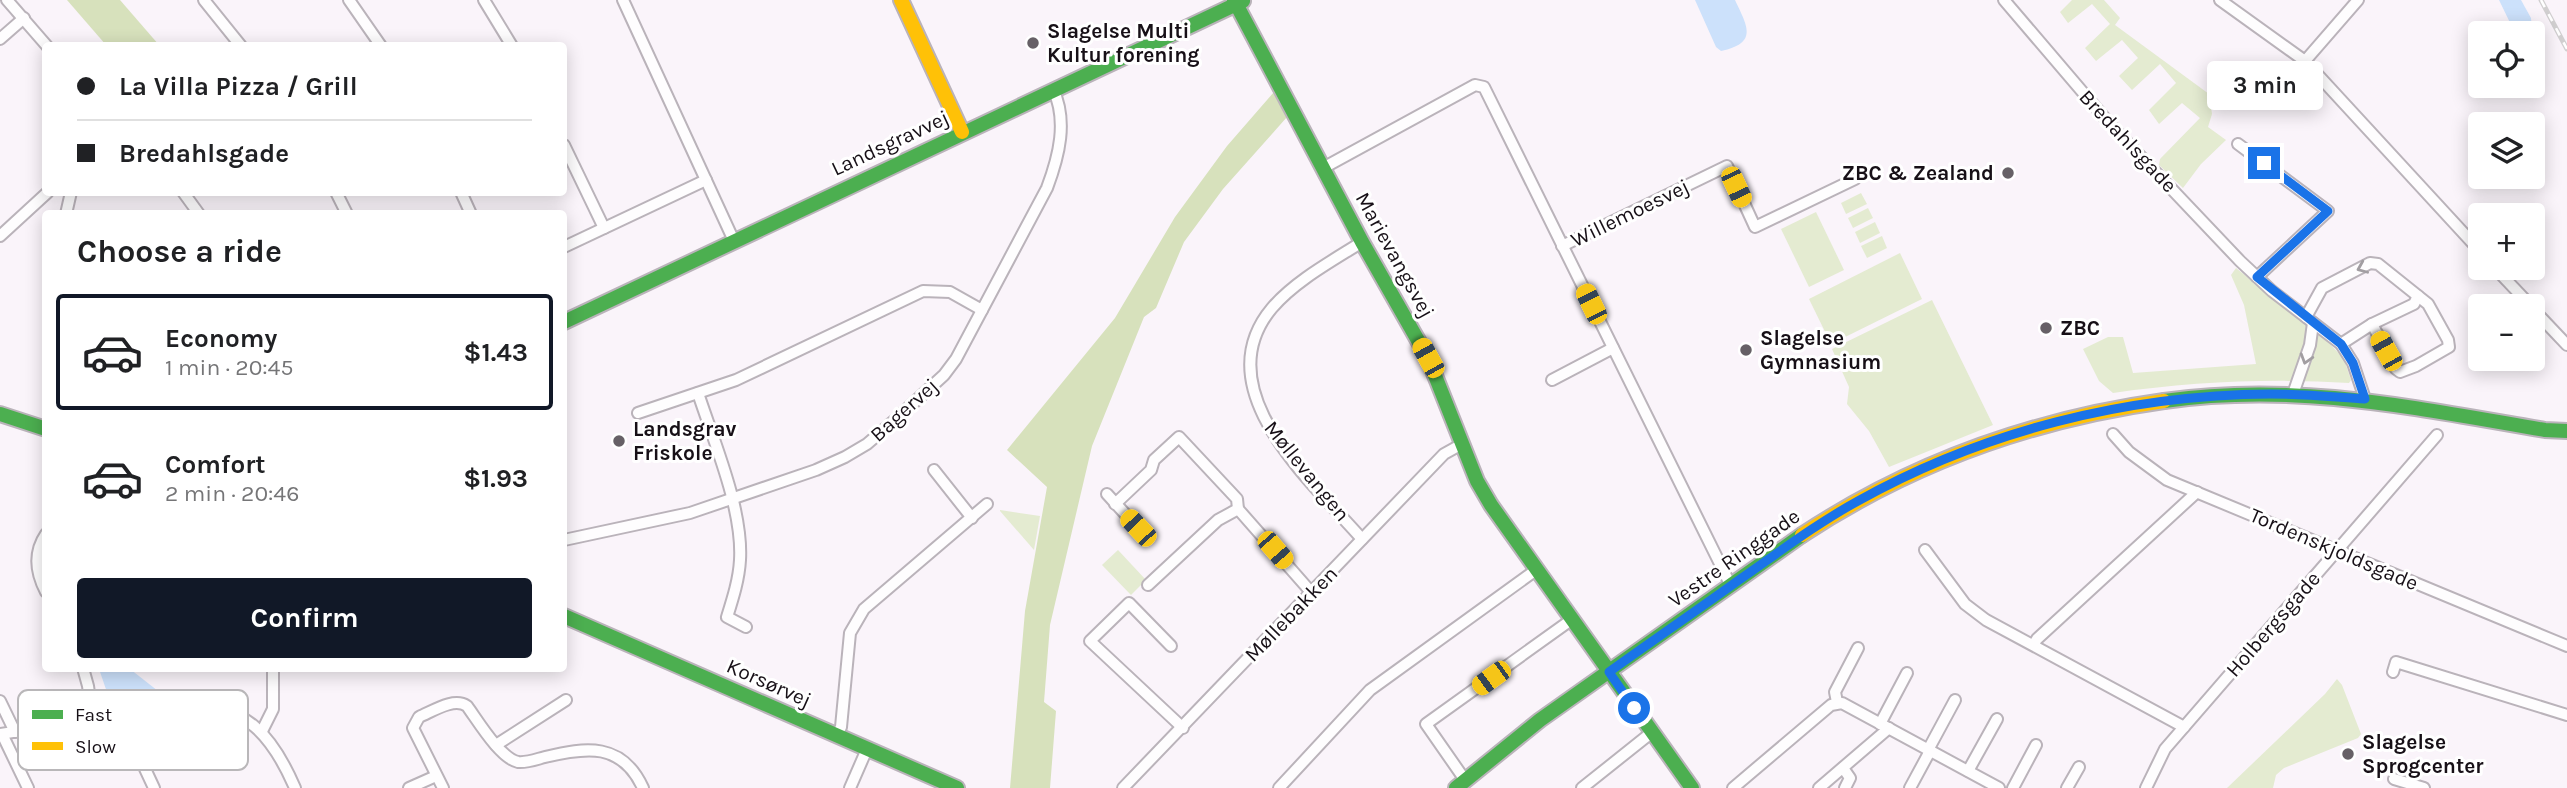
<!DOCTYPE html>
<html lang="en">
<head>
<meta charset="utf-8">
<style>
	body { margin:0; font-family:Karla,sans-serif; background:#f6f6f6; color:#202124; height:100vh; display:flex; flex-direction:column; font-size:26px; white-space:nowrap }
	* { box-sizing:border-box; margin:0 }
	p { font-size:23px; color:#757577 }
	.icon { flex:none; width:38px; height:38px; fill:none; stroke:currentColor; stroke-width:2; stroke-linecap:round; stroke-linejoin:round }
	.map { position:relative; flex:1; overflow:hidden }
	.side { position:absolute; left:42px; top:210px; width:525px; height:462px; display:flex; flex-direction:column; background:#fff; border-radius:7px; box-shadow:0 4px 18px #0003 }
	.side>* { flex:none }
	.top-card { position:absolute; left:42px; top:42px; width:525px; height:154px; border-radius:7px; box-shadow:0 4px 18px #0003; display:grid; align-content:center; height:154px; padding:0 35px; background:#fff }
	.fabs { position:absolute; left:2468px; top:21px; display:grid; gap:14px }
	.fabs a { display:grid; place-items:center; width:77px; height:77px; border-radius:7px; background:#fff; box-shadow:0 4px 18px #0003; font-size:35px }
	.end { position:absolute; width:32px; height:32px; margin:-16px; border:9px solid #1a73e8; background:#fff; box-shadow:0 0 0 4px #fff }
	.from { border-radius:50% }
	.bubble { position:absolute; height:49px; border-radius:7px; background:#fff; box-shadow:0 4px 18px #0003; font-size:23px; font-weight:700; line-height:49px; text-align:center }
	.car { position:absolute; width:21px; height:42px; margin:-21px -10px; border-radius:9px; box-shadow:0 0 5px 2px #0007; background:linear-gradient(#f5c518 24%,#345 0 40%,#f5c518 0 76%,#345 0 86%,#f5c518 0) }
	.top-card b { display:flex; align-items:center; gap:24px; height:66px; font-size:26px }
	.top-card b+b { border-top:2px solid #e0e0e0 }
	.top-card i { width:18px; height:18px; background:#202124 }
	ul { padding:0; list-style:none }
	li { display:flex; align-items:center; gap:21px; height:116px; margin:0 14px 10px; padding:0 21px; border:4px solid transparent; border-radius:7px }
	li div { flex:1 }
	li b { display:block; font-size:26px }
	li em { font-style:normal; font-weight:700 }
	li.active { border-color:#111827 }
	li>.icon { width:63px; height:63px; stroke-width:1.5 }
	h2 { padding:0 35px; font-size:32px; line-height:84px }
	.cta { display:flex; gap:14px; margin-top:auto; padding:14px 35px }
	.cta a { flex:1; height:80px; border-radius:7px; background:#111827; color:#fff; font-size:28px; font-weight:700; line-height:80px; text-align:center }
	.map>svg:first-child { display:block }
</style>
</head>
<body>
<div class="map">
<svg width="2567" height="788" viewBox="0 0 2567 788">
	<rect width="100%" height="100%" fill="#faf4fa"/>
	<!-- green -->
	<g fill="#e4ebd1">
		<polygon points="2072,0 2104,0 2120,18 2115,25 2209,94 2212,114 2208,127 2226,140 2201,164 2183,188 2159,165 2160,159 2200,118 2182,103 2159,124 2149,110 2176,83 2160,64 2132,90 2119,76 2138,58 2122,40 2096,61 2085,48 2110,24 2092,4 2068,23 2060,12"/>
		<polygon points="1861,193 1867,204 1846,214 1841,203"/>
		<polygon points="1868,208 1873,218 1853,228 1848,218"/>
		<polygon points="1816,212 1844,270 1809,287 1781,229"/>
		<polygon points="1875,222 1880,233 1860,243 1855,232"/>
		<polygon points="1882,236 1887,248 1867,258 1861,246"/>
		<polygon points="1900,253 1922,299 1831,344 1809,299"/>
		<path d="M2236,268L2330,344L2344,359L2351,380L2349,383C2269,378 2192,382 2113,393L2099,381L2083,349L2108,337H2123L2133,373L2256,364L2244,305L2231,275Z"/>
		<polygon points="1932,300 1993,425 1889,467 1869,431 1847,404 1849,387 1832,349"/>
		<polygon points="1000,510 1040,516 1034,550 1000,511"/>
		<polygon points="1118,550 1146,580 1131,595 1102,565"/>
		<polygon points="2337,679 2342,685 2361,734 2358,738 2284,768 2276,775 2273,788 2227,788 2325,694"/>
	</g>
	<!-- forest -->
	<g fill="#d7e1bc">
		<polygon points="67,0 120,0 159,45 106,45"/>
		<polygon points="1274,92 1287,117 1223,189 1184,242 1156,308 1144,317 1092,446 1050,625 1044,702 1056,711 1050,788 1010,788 1025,611 1047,487 1007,450 1115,318 1175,217 1227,146"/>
	</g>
	<!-- water -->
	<g fill="#cce1fb">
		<path d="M1695,0H1735C1747,26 1759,43 1721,51L1716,47Z"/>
		<polygon points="2499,0 2521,0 2531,18 2532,30 2529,33 2515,33"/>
		<polygon points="99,669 130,669 158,691 109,698"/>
	</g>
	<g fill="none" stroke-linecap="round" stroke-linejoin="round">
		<defs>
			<g id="street">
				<polyline points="7,0 47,46"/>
				<polyline points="204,0 241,46"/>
				<polyline points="349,0 381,46"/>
				<polyline points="484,0 512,46"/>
				<polyline points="623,0 734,241"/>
				<polyline points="2004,0 2109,123 2240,261 2272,291 2341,344 2353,363 2365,399"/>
				<polyline points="2220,0 2305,61 2480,251"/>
				<polyline points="0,39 24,18"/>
				<polyline points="2305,61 2358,0"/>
				<polyline points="2238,144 2328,211 2257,277"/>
				<polyline points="564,145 604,228"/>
				<polyline points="1323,168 1475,85 1484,87 1731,586"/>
				<polyline points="183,192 199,214"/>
				<polyline points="336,192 347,214"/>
				<polyline points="461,192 471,214"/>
				<polyline points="66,214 71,192"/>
				<polyline points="0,236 48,192"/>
				<path d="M1362,242C1332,261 1295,281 1272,308C1204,389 1312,482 1362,539"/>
				<polyline points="1562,246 1727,166 1755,227 1855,179"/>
				<polyline points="564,247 706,180"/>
				<polyline points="2495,268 2531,306"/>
				<polyline points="2532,308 2567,345"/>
				<polyline points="2306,317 2322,288 2370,263 2378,264 2428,304 2448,340 2449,347 2416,366 2400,372 2396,369 2372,324"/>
				<polyline points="2341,344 2372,324 2414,304 2418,296"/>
				<polyline points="1552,380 1613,348"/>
				<path d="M698,393C714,442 743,509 740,560C739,579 733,598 727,617L746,627"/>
				<polyline points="2293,394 2310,345 2313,323"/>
				<polyline points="638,413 736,380 923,291 950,292 982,310"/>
				<polyline points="2113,434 2129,452 2167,480 2567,646"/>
				<polyline points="934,470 972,518"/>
				<polyline points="1107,494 1138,528"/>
				<polyline points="1115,504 1151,470 1154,460 1179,437 1237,499 1238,509 1218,520 1148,585"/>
				<polyline points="1238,509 1311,592"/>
				<path d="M46,534C33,553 36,573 46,592"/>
				<path d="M564,540L690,513L816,470L845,457L867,444L896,419L944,375L956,359L1047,188C1059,156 1068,121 1053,89"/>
				<polyline points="1925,550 1965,604 1986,620 2184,727"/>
				<polyline points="2034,644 2037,639 2197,492"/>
				<polyline points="1171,646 1129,603 1090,641 1183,728"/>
				<polyline points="83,668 88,686 93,721"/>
				<polyline points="2393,672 2396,662 2567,715"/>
				<polyline points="0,701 15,732"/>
				<polyline points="1837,702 1835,692 1858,648"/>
				<polyline points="125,715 133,743 154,788"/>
				<polyline points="1880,724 1907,673"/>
				<polyline points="262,731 273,709 273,668"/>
				<path d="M0,734L186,705C246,703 273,737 295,788"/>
				<polyline points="2,734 28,788"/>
				<polyline points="837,735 841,727 850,633 864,609 987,504"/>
				<polyline points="496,745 566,700"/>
				<polyline points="1928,750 1955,700"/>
				<polyline points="1843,768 1850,778 1845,788"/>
				<polyline points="1968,771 1997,719"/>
				<polyline points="2394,779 2424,788"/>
				<polyline points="1465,780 1426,724 1571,620"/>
				<polyline points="409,788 436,776"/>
				<path d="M443,788L413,728L419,717C433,711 454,697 467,706C478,721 500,758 518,762C527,763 537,759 545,757C586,747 622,742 643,788"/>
				<polyline points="850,788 867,749"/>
				<polyline points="1123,788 1444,454 1462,444"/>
				<polyline points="1279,788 1370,690 1536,570"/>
				<polyline points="1582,788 1651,733"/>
				<polyline points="1733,788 1831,705 1842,703 1999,788"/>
				<polyline points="1819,788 1889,728"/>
				<polyline points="1910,788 1930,751"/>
				<polyline points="2013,788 2036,745"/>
				<polyline points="2067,788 2079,767"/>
				<polyline points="2146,788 2165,749 2437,435"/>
			</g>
			<g id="fast">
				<polyline points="1234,0 1362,242 1428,358 1477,481 1491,505 1692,788"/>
				<polyline points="564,322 1243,1"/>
				<path d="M2164,401C2297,382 2415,408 2545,430L2567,431"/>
				<polyline points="0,414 46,429"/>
				<polyline points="564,616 957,788"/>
				<polyline points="1456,788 1540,720 1802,535"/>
			</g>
			<g id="slow">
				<polyline points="901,0 962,132"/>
				<path d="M1802,535C1911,463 2035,419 2164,401"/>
			</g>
		</defs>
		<!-- street casing -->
		<use href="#street" stroke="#bab3ba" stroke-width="14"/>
		<!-- fast casing -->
		<use href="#fast" stroke="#bab3ba" stroke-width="18"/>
		<!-- slow casing -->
		<use href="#slow" stroke="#bab3ba" stroke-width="18"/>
		<!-- street -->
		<use href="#street" stroke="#fefdfe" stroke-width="10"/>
		<!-- fast -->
		<use href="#fast" stroke="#4caf50" stroke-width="14"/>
		<!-- slow -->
		<use href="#slow" stroke="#ffc107" stroke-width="14"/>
		<defs>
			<polyline id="rail" points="2541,0 2567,49"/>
		</defs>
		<!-- rail casing -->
		<use href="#rail" stroke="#d1cfd0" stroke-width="5"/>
		<!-- rail -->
		<use href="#rail" stroke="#fff" stroke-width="2.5" stroke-dasharray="8" stroke-linecap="butt"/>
	</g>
	<!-- one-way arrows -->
	<defs><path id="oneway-chevron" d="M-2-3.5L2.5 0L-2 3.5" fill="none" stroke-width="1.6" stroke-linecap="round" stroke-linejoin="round" transform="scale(1.75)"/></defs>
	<g stroke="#a29ea2">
		<use href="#oneway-chevron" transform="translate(2362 268) rotate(157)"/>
		<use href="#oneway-chevron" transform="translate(2306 359) rotate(107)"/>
	</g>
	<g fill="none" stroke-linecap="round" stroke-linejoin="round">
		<!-- route -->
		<path stroke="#1a73e8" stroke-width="9" d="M1634,708L1609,672C1652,641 1696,611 1739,580C1778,553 1816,524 1858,501C1983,431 2127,395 2270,394C2302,394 2333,397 2365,399L2353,363L2341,344L2257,277L2328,211L2264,163"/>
	</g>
	<!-- markers -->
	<g fill="#666066" stroke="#fff" stroke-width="2.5">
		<circle cx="1033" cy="43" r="7"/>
		<circle cx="2008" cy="173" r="7"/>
		<circle cx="2046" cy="328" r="7"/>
		<circle cx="1746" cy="350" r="7"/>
		<circle cx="619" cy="441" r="7"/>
		<circle cx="2348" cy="754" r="7"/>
	</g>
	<g text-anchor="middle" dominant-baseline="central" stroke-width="6" stroke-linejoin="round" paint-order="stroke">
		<!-- poi labels -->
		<g font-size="21" font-weight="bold" fill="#171017" stroke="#fff" text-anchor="start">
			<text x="1047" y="31">Slagelse Multi<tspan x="1047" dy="24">Kultur forening</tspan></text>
			<text x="1994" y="173" text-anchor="end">ZBC &amp; Zealand</text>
			<text x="2060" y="328">ZBC</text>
			<text x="1760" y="338">Slagelse<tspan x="1760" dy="24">Gymnasium</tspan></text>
			<text x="633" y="429">Landsgrav<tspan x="633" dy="24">Friskole</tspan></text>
			<text x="2362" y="742">Slagelse<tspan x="2362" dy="24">Sprogcenter</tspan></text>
		</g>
		<!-- street labels -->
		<g font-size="21" fill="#171017" stroke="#fff">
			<text transform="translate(2128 141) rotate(47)">Bredahlsgade</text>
			<text transform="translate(890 143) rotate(-25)">Landsgravvej</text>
			<text transform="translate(1630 213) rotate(-26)">Willemoesvej</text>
			<text transform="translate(1395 255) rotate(61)">Marievangsvej</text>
			<text transform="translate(904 410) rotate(-42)">Bagervej</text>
			<text transform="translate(1307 471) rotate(51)">Møllevangen</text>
			<text transform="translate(2334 549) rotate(23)">Tordenskjoldsgade</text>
			<text transform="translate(1734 558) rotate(-35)">Vestre Ringgade</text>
			<text transform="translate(1291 614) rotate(-46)">Møllebakken</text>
			<text transform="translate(2273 624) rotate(-49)">Holbergsgade</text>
			<text transform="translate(769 683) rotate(24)">Korsørvej</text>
		</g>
	</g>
	<!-- legend -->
	<rect x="18" y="690" width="230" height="80" rx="10" fill="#fff" stroke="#b9b7b9" stroke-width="2"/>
	<rect x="32" y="710" width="31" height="9" fill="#4caf50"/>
	<rect x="32" y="742" width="31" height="8" fill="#ffc107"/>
	<g font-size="19" fill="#171017">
		<text x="75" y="721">Fast</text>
		<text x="75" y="753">Slow</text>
	</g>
</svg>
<div class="fabs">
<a><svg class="icon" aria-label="locate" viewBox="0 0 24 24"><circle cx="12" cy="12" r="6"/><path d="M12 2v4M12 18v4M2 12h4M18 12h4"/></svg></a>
<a><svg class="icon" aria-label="layers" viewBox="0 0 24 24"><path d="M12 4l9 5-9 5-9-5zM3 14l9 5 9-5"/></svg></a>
<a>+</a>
<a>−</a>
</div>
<i class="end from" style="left:1634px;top:708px"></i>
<i class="end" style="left:2264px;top:163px"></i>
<div class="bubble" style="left:2207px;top:61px;width:116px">3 min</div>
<i class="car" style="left:1736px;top:187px;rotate:155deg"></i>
<i class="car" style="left:1591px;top:304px;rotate:334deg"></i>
<i class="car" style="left:2386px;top:351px;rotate:331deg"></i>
<i class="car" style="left:1428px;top:358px;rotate:331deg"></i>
<i class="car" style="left:1138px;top:528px;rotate:317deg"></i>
<i class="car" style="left:1275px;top:550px;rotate:139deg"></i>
<i class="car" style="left:1491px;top:678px;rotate:234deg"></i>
<div class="top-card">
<b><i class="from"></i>La Villa Pizza / Grill</b>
<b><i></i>Bredahlsgade</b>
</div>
<section class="side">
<h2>Choose a ride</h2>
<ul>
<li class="active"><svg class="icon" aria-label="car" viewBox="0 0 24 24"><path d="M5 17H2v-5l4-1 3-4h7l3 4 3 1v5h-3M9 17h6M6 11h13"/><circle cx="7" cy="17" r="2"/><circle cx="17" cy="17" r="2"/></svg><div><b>Economy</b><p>1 min · 20:45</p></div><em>$1.43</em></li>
<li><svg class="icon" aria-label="car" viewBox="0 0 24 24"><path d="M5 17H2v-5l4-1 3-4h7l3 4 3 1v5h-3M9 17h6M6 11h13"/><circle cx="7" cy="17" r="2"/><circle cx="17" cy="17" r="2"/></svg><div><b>Comfort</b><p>2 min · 20:46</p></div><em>$1.93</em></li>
</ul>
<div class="cta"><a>Confirm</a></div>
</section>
</div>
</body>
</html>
